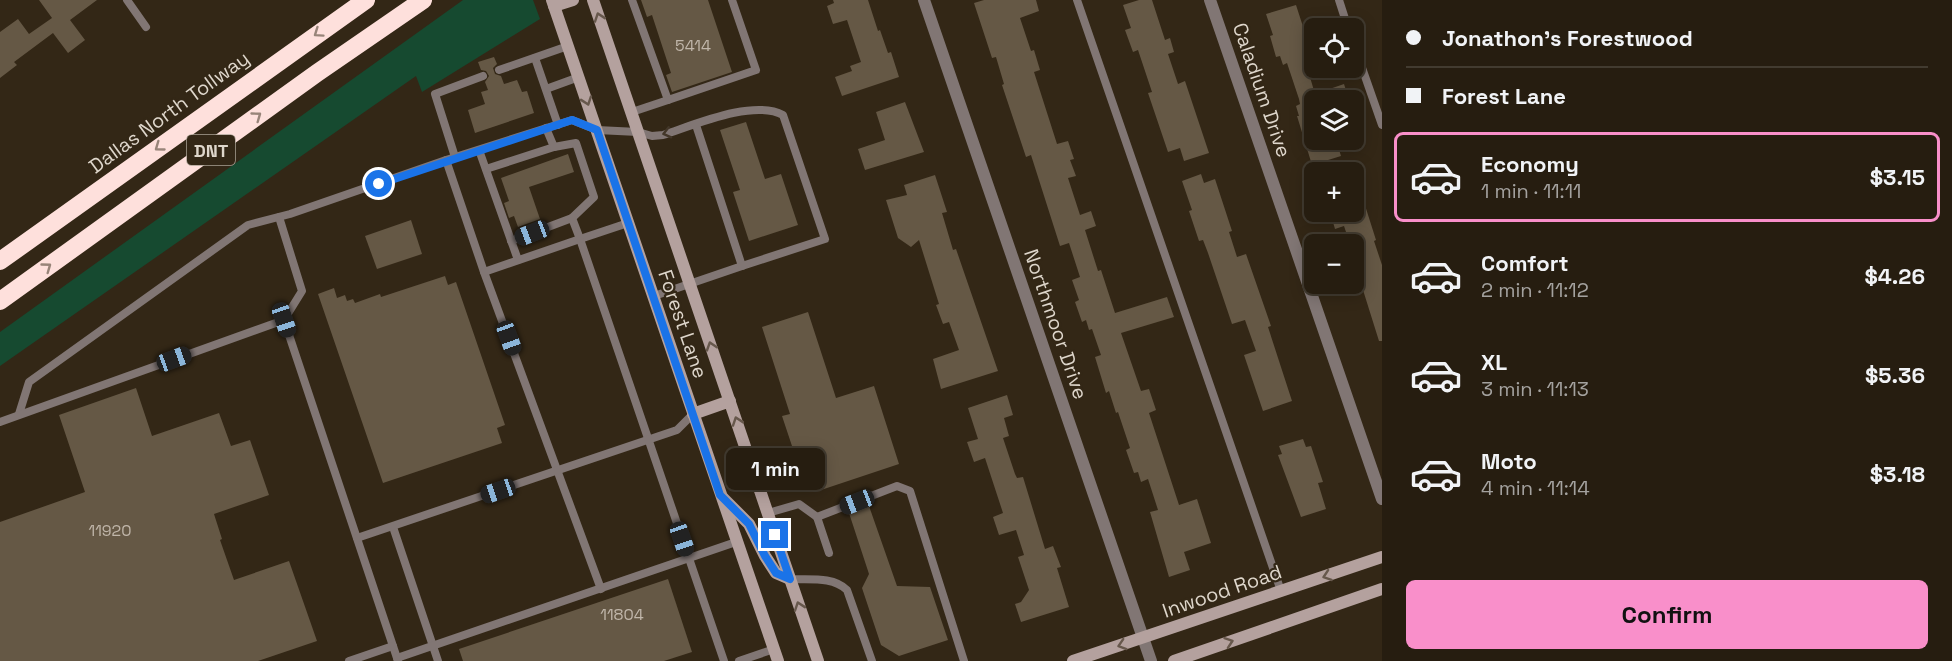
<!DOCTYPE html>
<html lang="en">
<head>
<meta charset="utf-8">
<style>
	body { margin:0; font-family:"Space Grotesk",sans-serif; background:#322a1e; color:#f1f3f6; height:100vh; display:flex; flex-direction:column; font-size:22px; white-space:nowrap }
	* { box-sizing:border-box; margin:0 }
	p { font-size:20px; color:#a4a29f }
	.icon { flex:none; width:33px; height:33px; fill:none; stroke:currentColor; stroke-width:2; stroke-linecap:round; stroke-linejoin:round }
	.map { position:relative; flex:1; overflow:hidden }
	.sheet { display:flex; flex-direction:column; background:#261d10; width:570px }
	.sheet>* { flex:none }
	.guide { display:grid; align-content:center; height:132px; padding:0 24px; background:#261d10 }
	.controls { position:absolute; left:1304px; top:18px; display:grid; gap:12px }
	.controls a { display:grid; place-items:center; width:60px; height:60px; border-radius:9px; background:#261d10; box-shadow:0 3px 15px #0003,0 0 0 2px #423b30; font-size:30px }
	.end { position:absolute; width:27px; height:27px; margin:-14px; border:8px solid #1a73e8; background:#fff; box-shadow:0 0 0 3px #fff }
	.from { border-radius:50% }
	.bubble { position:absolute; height:42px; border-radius:9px; background:#261d10; box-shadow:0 3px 15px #0003,0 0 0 2px #423b30; font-size:20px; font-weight:600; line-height:42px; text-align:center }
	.car { position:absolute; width:18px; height:36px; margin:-18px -9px; border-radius:8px; box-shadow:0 0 4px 2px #0007; background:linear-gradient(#222 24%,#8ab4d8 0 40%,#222 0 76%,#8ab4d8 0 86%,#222 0) }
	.guide b { display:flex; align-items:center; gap:21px; height:57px; font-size:22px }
	.guide b+b { border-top:2px solid #423b30 }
	.guide i { width:15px; height:15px; background:#f1f3f6 }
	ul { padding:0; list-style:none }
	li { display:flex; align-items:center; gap:18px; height:90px; margin:0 12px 9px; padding:0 12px; border:3px solid transparent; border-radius:9px }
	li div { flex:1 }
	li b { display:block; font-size:22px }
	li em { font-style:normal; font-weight:600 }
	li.selected { border-color:#f98fca }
	li>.icon { width:54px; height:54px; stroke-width:1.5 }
	.primary-button { display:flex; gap:12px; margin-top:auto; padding:12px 24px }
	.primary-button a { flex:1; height:69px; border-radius:9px; background:#f98fca; color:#111; font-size:24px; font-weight:600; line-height:69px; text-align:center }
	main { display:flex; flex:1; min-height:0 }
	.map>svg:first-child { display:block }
</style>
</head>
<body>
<main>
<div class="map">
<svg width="1382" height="661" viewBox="0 0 1382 661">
	<rect width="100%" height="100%" fill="#332716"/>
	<!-- green -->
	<polygon fill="#164a30" points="463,0 533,0 540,19 422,92 416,76 0,366 0,332"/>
	<!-- building -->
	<g fill="#655845">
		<polygon points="39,0 97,0 70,20 85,40 68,53 53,33 14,62 17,65 0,78 0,32 18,19 29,34 52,18"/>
		<polygon points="641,0 708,0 732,72 672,92 666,75 671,73 652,15 647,17"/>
		<polygon points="833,0 868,0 878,31 880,30 888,53 891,52 899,77 842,96 835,77 852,71 850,66 861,62 847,20 833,24 827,6 834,3"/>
		<polygon points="984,0 1036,0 1039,11 1020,18 1031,51 1034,50 1040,70 1034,72 1057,144 1068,141 1074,159 1070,160 1076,176 1068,178 1080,215 1091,211 1096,226 1085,230 1098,271 1101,270 1115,313 1167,297 1174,317 1121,333 1141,391 1149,389 1156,410 1149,413 1179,505 1197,499 1211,543 1184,552 1190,570 1169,577 1150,512 1158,510 1148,479 1141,482 1138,472 1134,473 1126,450 1130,448 1118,412 1116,413 1109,391 1106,393 1095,357 1101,355 1092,329 1089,330 1086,320 1082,322 1075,302 1079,300 1072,280 1080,277 1069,243 1060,246 1031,155 1026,157 1002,85 1004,84 996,57 992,58 974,3"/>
		<polygon points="1139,0 1152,0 1165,40 1170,38 1174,52 1168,54 1178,84 1185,81 1209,153 1184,161 1180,148 1168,152 1148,93 1152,92 1138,50 1133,52 1125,30 1131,28 1123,5"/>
		<polygon points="1296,5 1308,42 1305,43 1309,56 1304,57 1315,94 1344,84 1349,100 1314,100 1314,140 1336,140 1341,156 1312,165 1297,116 1299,116 1296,106 1300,104 1299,99 1287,63 1283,65 1280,56 1276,57 1270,36 1273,35 1266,14"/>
		<polygon points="494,57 497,64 493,68 495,74 501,76 504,84 517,80 522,92 527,91 534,113 475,133 468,110 485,104 481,92 488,90 485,82 489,76 486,71 481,70 478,62"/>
		<polygon points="905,102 924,152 865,170 858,149 885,140 876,112"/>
		<polygon points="746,122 765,179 781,174 798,225 749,241 733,192 740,190 720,130"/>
		<polygon points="568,154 574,172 529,187 540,219 518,227 514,216 509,218 504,203 509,201 501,178"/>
		<polygon points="1201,174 1204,183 1215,179 1232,231 1229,232 1237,257 1246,254 1271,326 1268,327 1292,401 1263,411 1244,355 1256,351 1245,320 1232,324 1208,253 1203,240 1199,241 1189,211 1192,210 1182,181"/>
		<polygon points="935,175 947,212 942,213 953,250 956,249 998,371 941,389 933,359 959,350 949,322 943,324 936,305 939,304 919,240 911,247 898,238 886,200 907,195 904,185"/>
		<polygon points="1356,177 1376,240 1374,241 1382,265 1382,341 1379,341 1363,290 1365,289 1353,253 1353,244 1350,244 1344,226 1335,229 1330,212 1353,212 1353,178"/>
		<polygon points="411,220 422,254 377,269 365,236"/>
		<polygon points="445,276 448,285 456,282 505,425 497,428 502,443 383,483 318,294 334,288 337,298 345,295 347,301 353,299 355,303 380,294 381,297"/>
		<polygon points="808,312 836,398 874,386 899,464 821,490 818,480 805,485 782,416 790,414 762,327"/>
		<polygon points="136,388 152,436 219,413 231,446 250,440 269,495 214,514 222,539 220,540 234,580 289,561 317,641 258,661 0,661 0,522 85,492 59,415"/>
		<polygon points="1007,395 1013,415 1004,418 1009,436 1003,438 1015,474 1017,478 1023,477 1045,549 1053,546 1061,567 1057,568 1069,607 1021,622 1015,604 1021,602 1029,590 1018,557 1024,555 1016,530 999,535 993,517 1003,513 985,458 974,462 967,442 978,439 968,408"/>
		<polygon points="1303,439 1306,447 1311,446 1323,482 1318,483 1326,509 1301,517 1278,455 1282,454 1279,446"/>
		<polygon points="869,506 897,586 930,587 948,640 899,656 881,645 862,588 869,574 849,513"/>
		<polygon points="668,579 692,652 664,661 463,661 459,649"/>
	</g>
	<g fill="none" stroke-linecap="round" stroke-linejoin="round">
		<!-- service -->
		<g stroke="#817674" stroke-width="8">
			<polyline points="127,0 146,27"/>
			<polyline points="632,0 668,100 756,70 732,0"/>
			<polyline points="1077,0 1281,591"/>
			<polyline points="1339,0 1348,28"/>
			<polyline points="1353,42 1382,125"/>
			<polyline points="535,58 558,125"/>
			<polyline points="499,70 568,46"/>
			<polyline points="546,89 579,77"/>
			<polyline points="632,112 668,100"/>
			<polyline points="479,150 518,260"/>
			<polyline points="455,157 435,94 483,76"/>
			<polyline points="446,160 484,272 601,589"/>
			<polyline points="486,169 554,147 546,128"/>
			<polyline points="279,217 302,291 284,320"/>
			<polyline points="628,223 580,239 724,661"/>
			<polyline points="511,241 572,218"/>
			<polyline points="484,272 580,239 572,218 594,197 576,143 554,147"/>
			<polyline points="654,296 742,266 696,125"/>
			<path d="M19,414L29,382L248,225L290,214L446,160L572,120L597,130L638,132L652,136L663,135C694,125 753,99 783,115L825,239L742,266"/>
			<polyline points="0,422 284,320 398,661"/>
			<polyline points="768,513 799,504 817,517"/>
			<polyline points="393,527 438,661"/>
			<polyline points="357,538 677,430 693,414"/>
			<polyline points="829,553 817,517 897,486 910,491 964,661"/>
			<path d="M790,579C809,580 833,576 847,590L872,661"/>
			<polyline points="397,658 736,542"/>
			<polyline points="349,661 393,646"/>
			<polyline points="739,661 774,649"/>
		</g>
		<!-- minor -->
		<g stroke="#817674" stroke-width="12">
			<polyline points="924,0 1151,661"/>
			<polyline points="1210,0 1382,499"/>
		</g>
		<!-- secondary -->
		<g stroke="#b4a19e" stroke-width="12">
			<polyline points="552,0 778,661"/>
			<polyline points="593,0 818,661"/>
			<polyline points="554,6 573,0"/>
			<polyline points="693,414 730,401"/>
			<polyline points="723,498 749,524 765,556 776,573 790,579"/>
			<polyline points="1073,661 1382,557"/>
			<polyline points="1174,661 1382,589"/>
		</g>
		<!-- motorway -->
		<g stroke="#fee0dc" stroke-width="18">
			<polyline points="0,261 366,0"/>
			<polyline points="0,301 317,73 423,0"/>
		</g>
	</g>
	<!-- one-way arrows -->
	<defs><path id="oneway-chevron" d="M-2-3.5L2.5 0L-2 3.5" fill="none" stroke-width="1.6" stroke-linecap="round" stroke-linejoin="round" transform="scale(1.5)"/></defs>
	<g stroke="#67584c">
		<use href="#oneway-chevron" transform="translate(599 17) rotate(-109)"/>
		<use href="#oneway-chevron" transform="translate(587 101) rotate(71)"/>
		<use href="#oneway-chevron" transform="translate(711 346) rotate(-108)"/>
		<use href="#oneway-chevron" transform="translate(737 421) rotate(-109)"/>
		<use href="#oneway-chevron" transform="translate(1327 576) rotate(161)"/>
		<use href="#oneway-chevron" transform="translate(799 606) rotate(-109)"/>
		<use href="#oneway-chevron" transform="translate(1229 642) rotate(-19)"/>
		<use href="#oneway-chevron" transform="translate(1122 645) rotate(162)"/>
	</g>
	<g stroke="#988479">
		<use href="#oneway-chevron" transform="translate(318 33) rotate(145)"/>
		<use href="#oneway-chevron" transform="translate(257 116) rotate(-36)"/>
		<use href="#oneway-chevron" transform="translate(159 147) rotate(144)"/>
		<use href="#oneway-chevron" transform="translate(47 267) rotate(-36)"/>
	</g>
	<use stroke="#433729" href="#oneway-chevron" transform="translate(667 133) rotate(166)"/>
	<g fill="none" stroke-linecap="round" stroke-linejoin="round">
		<!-- route -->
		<polyline stroke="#1a73e8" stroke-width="8" points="379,184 572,120 597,130 720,495 749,524 765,556 776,573 790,579 775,535"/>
	</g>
	<g text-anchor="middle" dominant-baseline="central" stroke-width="4.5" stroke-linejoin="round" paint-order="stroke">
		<!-- number labels -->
		<g font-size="16" fill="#c0b6aa">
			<text x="693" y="45">5414</text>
			<text x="110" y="530">11920</text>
			<text x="622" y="614">11804</text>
		</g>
		<!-- shield labels -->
		<rect fill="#332716" stroke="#aba295" stroke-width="1.5" x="187" y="135" width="48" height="30" rx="4.5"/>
		<g font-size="18" font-weight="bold" fill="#ded6cb">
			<text x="211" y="150">DNT</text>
		</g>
		<!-- street labels -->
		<g font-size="20" fill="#ded6cb" stroke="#332716">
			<text transform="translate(1262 90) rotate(71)">Caladium Drive</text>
			<text transform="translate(169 112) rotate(-36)">Dallas North Tollway</text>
			<text transform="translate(683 324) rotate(71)">Forest Lane</text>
			<text transform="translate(1056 324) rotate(71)">Northmoor Drive</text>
			<text transform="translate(1222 591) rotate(-19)">Inwood Road</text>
		</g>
	</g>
</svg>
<div class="controls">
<a><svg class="icon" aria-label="locate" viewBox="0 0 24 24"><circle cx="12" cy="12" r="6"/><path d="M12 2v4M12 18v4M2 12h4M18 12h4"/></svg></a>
<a><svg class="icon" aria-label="layers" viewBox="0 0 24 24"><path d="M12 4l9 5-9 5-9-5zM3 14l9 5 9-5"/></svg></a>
<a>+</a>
<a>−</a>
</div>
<i class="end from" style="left:379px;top:184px"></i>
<i class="end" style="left:775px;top:535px"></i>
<div class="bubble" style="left:726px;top:448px;width:99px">1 min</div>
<i class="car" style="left:532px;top:233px;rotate:249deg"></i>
<i class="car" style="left:284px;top:320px;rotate:161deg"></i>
<i class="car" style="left:509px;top:338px;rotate:160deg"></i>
<i class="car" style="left:174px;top:359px;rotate:70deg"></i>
<i class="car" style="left:498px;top:491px;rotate:251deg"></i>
<i class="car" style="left:857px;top:502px;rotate:249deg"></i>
<i class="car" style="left:682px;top:539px;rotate:161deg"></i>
</div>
<section class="sheet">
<div class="guide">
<b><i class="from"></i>Jonathon's Forestwood</b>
<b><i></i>Forest Lane</b>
</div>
<ul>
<li class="selected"><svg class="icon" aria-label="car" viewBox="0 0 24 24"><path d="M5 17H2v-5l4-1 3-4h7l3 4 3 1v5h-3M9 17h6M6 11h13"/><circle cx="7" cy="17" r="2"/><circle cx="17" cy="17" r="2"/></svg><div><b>Economy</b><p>1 min · 11:11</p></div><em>$3.15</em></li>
<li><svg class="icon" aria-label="car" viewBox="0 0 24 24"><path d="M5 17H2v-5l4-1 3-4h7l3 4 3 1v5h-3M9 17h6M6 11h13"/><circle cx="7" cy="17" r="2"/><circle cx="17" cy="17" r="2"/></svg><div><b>Comfort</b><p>2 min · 11:12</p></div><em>$4.26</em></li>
<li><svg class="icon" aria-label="car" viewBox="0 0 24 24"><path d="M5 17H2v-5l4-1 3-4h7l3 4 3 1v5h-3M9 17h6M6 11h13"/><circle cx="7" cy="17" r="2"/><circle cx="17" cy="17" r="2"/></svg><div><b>XL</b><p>3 min · 11:13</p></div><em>$5.36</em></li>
<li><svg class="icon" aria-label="car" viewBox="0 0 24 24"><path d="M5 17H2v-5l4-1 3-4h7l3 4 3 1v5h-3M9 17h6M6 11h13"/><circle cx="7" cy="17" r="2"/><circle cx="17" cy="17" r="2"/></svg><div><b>Moto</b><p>4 min · 11:14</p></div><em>$3.18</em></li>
</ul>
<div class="primary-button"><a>Confirm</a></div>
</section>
</main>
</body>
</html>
